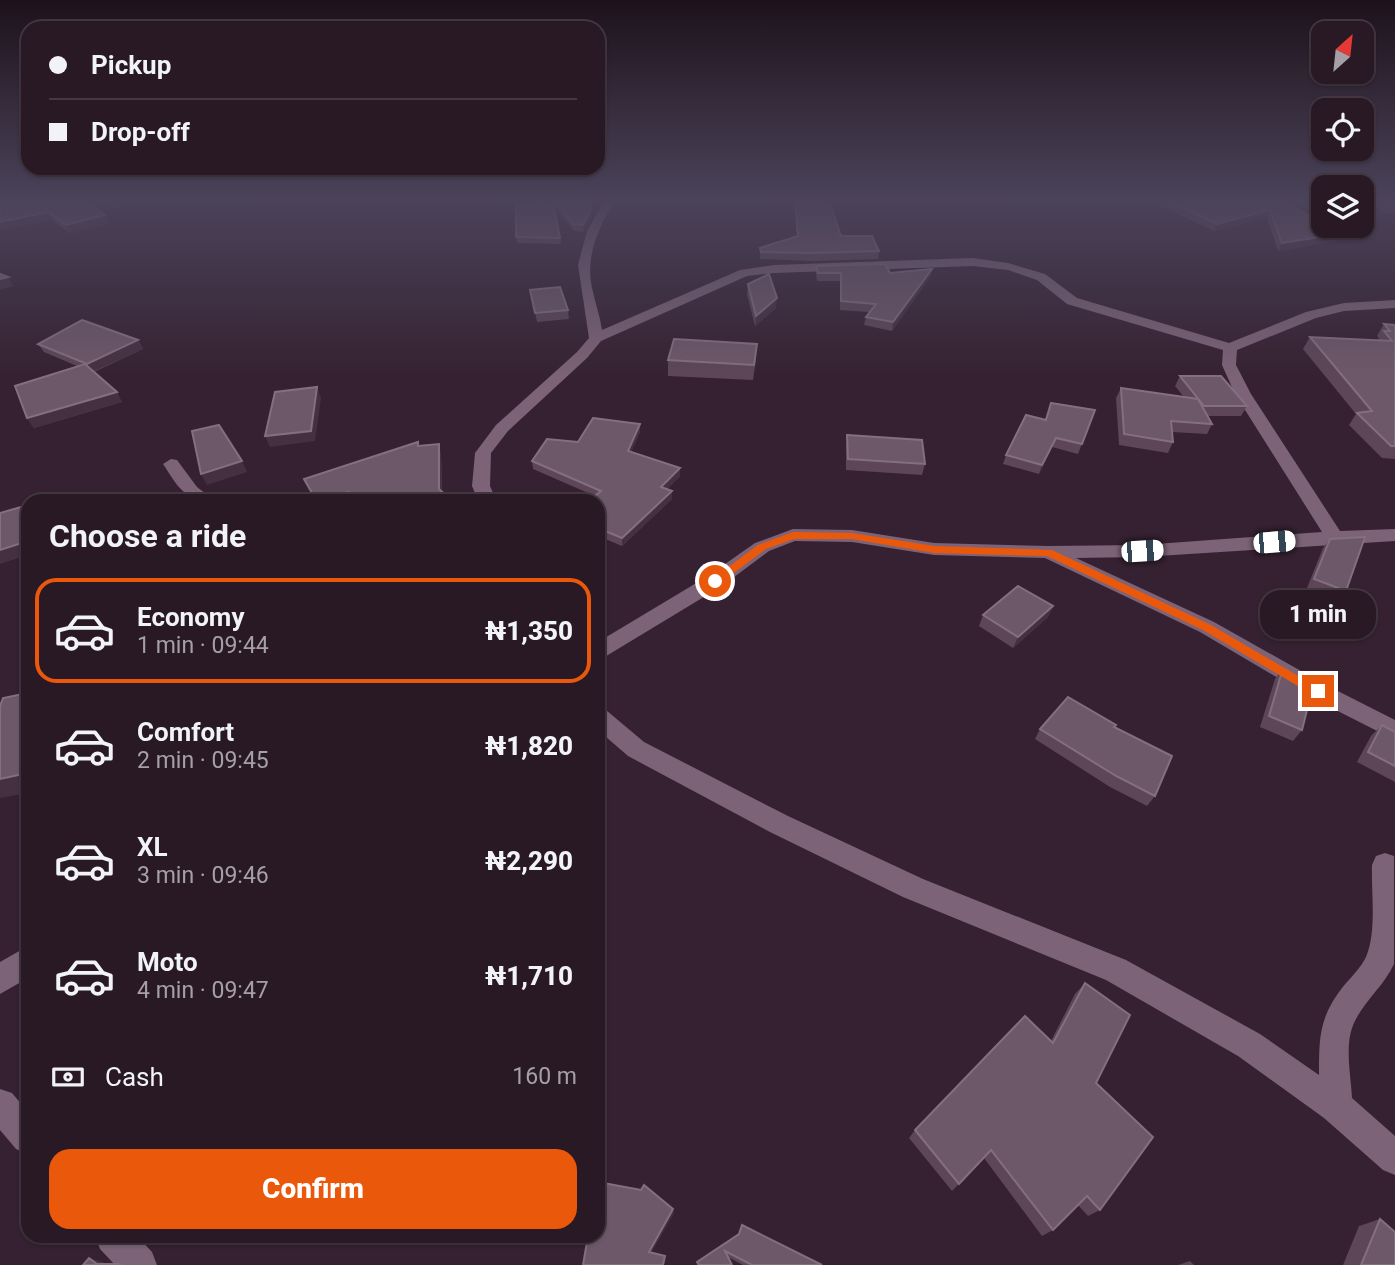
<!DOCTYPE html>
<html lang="en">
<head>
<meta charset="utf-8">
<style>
	body { margin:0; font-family:Roboto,sans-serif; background:#30222d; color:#f1f3f6; height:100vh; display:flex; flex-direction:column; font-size:26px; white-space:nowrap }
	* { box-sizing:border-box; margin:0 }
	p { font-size:23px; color:#a5a0a7 }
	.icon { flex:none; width:38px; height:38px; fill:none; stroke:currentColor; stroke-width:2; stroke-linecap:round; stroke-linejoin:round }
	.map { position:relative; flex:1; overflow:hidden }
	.panel { position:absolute; left:21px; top:494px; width:584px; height:749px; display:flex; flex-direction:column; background:#281925; border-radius:21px; box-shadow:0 2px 5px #0004,0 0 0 2px #443842 }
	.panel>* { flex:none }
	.hud { position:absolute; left:21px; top:21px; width:584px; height:154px; border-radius:21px; box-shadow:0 2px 5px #0004,0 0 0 2px #443842; display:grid; align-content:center; height:154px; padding:0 28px; background:#281925 }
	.needle { width:46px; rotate:27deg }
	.controls { position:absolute; left:1311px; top:21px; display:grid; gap:14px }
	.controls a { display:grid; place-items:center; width:63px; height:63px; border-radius:14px; background:#281925; box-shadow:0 2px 5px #0004,0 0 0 2px #443842; font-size:35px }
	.end { position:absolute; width:32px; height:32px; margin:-16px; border:9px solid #ea580c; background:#fff; box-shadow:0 0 0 4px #fff }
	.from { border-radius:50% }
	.bubble { position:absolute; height:49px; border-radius:21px; background:#281925; box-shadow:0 2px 5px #0004,0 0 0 2px #443842; font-size:23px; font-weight:800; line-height:49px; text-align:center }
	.car { position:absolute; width:21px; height:42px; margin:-21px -10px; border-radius:9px; box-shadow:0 0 5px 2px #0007; background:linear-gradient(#fff 24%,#345 0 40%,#fff 0 76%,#345 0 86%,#fff 0) }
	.hud b { display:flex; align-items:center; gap:24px; height:66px; font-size:26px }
	.hud b+b { border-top:2px solid #443842 }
	.hud i { width:18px; height:18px; background:#f1f3f6 }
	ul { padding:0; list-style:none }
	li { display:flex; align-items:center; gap:21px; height:105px; margin:0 14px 10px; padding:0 14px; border:4px solid transparent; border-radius:21px }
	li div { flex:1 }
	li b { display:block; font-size:26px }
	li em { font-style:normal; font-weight:800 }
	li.on { border-color:#ea580c }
	li>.icon { width:63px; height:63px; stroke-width:1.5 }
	h2 { padding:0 28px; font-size:32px; line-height:84px }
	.pay { display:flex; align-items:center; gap:18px; height:77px; padding:0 28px; font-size:26px }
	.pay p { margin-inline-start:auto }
	.primary-button { display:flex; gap:14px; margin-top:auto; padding:14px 28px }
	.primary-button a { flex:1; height:80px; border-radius:21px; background:#ea580c; color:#fff; font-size:28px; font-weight:800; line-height:80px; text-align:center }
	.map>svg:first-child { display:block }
</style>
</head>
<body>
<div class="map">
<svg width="1395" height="1265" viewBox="0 0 1395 1265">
	<rect width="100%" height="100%" fill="#352131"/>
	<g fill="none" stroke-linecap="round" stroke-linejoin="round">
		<!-- minor -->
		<g fill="#7c6377" fill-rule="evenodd">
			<path d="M605,200H615C599,227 585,255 592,288C595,302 600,316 602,330L740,270L774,265L973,258L1008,263L1045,274L1077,298L1229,343L1306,312L1344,303L1395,300V308L1344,311L1316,318L1237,350L1236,365L1251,394L1340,531L1395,529V541L1142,557L1076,558L1214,622L1326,685L1395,720V740L1310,697L1200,632L1045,558L934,555L852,542L795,541L769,551L722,586L598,661V642L708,576L755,543L793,529L852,530L934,543L1048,546L1142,545L1322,532L1235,394L1222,365L1223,350L1067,304L1037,280L1008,270L973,266L774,273L747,276L601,341L587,358L508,431L491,453L490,486L496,500H478L472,486L475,453L496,425L577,352L589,338L578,265L587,231Z"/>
			<path d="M171,459L177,460L197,487L214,500C183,500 179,488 163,464Z"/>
			<path d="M598,707L606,710L644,742L788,816L923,879L1126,960L1260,1034L1319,1075C1319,1038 1319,1018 1342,988C1349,979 1361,968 1366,957C1377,931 1371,893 1372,865L1376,856L1385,853L1394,856V964C1384,986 1364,1001 1354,1023C1344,1045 1351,1075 1352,1098L1395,1136V1175L1383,1170L1324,1118L1238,1056L1106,980L903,897L770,832L628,756L598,730Z"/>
			<polygon points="28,946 28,978 0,994 0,962"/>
			<polygon points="0,1089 12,1093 28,1112 28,1154 16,1149 0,1130"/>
			<polygon points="95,1236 137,1236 152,1252 157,1265 115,1265 100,1249"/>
		</g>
	</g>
	<!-- wall -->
	<g fill="#5c4658">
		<polygon points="0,200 152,200 100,211 105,215 109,223 70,233 52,220"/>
		<polygon points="155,200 200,200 178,205"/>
		<polygon points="554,200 593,206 591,219 584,232 574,231 555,207"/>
		<polygon points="794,200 829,200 841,236 879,251 878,259 812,261 760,259 760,248 797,237"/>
		<polygon points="1149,200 1323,200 1323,207 1293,206 1336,241 1278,251 1267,217 1214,231"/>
		<polygon points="1362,200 1395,200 1395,213 1385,213 1379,208 1362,208"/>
		<polygon points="516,237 560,238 561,244 517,243"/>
		<polygon points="816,266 890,273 932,269 930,277 892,331 864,325 866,317 869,312 840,310 840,281 817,281 816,274"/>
		<polygon points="748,284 776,308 755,326 747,294"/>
		<polygon points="530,290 568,310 569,319 537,322"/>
		<polygon points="1384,324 1395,325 1395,459 1382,458 1349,425 1356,414 1303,349 1310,337 1378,341 1379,338 1377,336"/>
		<polygon points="138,340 143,349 94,372 122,402 34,428 27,418 77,366 44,352 38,344"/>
		<polygon points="756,359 753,380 668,376 668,360"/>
		<polygon points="1180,376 1247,406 1241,416 1208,416 1212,424 1207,434 1172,432 1173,442 1168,453 1119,445 1116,398 1121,388 1184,397 1175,386"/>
		<polygon points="1051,403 1095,410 1078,454 1052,447 1039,474 1003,464 1006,455 1045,420"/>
		<polygon points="640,424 640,432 631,452 680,468 680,476 667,489 672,491 672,499 622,546 598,536 598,500 595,496 533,469 532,461 578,442"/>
		<polygon points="847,435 925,464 922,475 846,470 846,446"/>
		<polygon points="419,446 441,454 442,492 451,500 315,500 304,479"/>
		<polygon points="1330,539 1346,591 1339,600 1307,588 1323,548"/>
		<polygon points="1053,606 1048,617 1013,648 979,626 983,615"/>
		<polygon points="1283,668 1302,730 1293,741 1260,727 1275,679"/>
		<polygon points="1382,725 1395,732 1395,782 1357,762 1371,736"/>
		<polygon points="1114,727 1155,796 1147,806 1110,787 1035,739 1040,729"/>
		<polygon points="1085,983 1096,1083 1100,1210 1088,1216 1078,1205 1053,1230 1042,1236 984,1158 952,1191 909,1138 915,1130 1051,1041 1075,994"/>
		<polygon points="1380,1219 1395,1265 1343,1265 1359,1226"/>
		<polygon points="739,1234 822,1265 743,1265 728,1257 732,1265 697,1265 697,1262"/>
		<polygon points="1190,1261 1194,1265 1178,1265"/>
	</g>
	<!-- shaded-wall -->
	<g fill="#453041">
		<polygon points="113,200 152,200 95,213 91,205"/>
		<polygon points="175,200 200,200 178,205"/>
		<polygon points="592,200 593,206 591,219 584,232 583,225"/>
		<polygon points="1270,210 1267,217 1214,231 1217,224"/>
		<polygon points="48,212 52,220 0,231 0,222"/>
		<polygon points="105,215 109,223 70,233 66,225"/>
		<polygon points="1340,234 1336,241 1278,251 1282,243"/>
		<polygon points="932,269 930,277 892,331 893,322"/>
		<polygon points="8,277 13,286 0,290 0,279"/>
		<polygon points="777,298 776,308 755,326 756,316"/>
		<polygon points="138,340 143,349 92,372 87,364"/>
		<polygon points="317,387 321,398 315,441 270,447 265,436"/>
		<polygon points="117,392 122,402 34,428 27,418"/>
		<polygon points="640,424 640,432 628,459 628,451"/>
		<polygon points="1056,438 1052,447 1039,474 1042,465"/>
		<polygon points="439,444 441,454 442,500 439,489"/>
		<polygon points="242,461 247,472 207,485 201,474"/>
		<polygon points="680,468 680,476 661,495 661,487"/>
		<polygon points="672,491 672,499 622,546 622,538"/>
		<polygon points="348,492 351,500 322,500"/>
		<polygon points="21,507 28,516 28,533"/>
		<polygon points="28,541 28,555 0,564 0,550"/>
		<polygon points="1053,606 1048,617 1013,648 1018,637"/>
		<polygon points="28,773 28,793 0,798 0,779"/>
		<polygon points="673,1209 674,1213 650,1255 649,1252"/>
		<polygon points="89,1258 103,1262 107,1265 97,1264"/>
	</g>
	<!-- building -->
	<g fill="#6d5869" stroke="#836f7f" stroke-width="2">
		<polygon points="0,200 113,200 91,205 105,215 66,225 48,212 0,222"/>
		<polygon points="554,200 592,200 590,212 583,225 573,224"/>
		<polygon points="795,200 829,200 841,236 872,236 879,251 813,253 761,252 760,248 798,236"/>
		<polygon points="1167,200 1282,200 1323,224 1323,226 1327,226 1340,234 1282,243 1270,210 1217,224"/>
		<polygon points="1362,200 1395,200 1395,206 1389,206 1383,201 1362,201"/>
		<polygon points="553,202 560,238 516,237 516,204"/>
		<polygon points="885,264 890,273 932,269 893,322 866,317 876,304 841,301 841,273 818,273 816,266"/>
		<polygon points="0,274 8,277 0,279"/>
		<polygon points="769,274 777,298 756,316 748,284"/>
		<polygon points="560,287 568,310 535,313 530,290"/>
		<polygon points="82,320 138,340 87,364 38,344"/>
		<polygon points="1384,324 1395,325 1395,446 1391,446 1357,413 1372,411 1310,337 1392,341 1384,331 1390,331"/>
		<polygon points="674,339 757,344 754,365 668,360"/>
		<polygon points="85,364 117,392 27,418 15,386"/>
		<polygon points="1180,376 1221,376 1247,406 1204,406"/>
		<polygon points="317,387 311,431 265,436 275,392"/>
		<polygon points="1121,388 1198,399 1212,424 1171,421 1173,442 1124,434"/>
		<polygon points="1051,403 1095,410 1082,444 1056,438 1042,465 1006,455 1026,415 1046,420"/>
		<polygon points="593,418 640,424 628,451 680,468 661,487 672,491 622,538 598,528 598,500 590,500 601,491 532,461 547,439 578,442"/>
		<polygon points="219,425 242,461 201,474 192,431"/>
		<polygon points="847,435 922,440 925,464 848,459"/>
		<polygon points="418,442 418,446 439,444 439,489 451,500 361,500 348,492 322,500 316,500 304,479"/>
		<polygon points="193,492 207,500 167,500"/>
		<polygon points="21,507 28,533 28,541 0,550 0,513"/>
		<polygon points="1365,537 1346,591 1314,579 1330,539"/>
		<polygon points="1018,586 1053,606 1018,637 983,615"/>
		<polygon points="1283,668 1313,686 1302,730 1269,716"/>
		<polygon points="28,693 28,773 0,779 0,706 3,698"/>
		<polygon points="1068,697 1116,725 1114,727 1172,756 1155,796 1116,776 1040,729"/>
		<polygon points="1382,725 1395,732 1395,766 1368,752"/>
		<polygon points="1085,983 1130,1015 1096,1083 1153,1137 1100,1210 1087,1196 1053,1230 991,1150 959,1184 915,1130 1025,1016 1053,1043"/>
		<polygon points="598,1182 641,1190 644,1185 673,1209 649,1252 665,1256 663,1265 583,1265 588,1236 598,1236"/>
		<polygon points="1380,1219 1395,1232 1395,1265 1361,1265"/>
		<polygon points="742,1225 822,1265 752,1265 725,1251 732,1265 699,1265 697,1262 739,1234"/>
		<polygon points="89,1258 97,1264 119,1264 121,1265 83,1265"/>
	</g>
	<!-- sky -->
	<linearGradient id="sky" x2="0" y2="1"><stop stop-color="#1d121b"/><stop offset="0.53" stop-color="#4b435a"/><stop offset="1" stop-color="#4b435a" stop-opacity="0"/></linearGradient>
	<rect width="1395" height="377" fill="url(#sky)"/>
	<!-- route -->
	<polygon fill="#ea580c" points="793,532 852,533 934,546 1052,550 1211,625 1324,691 1318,696 1313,695 1203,630 1047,556 934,553 852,539 794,539 766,549 719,584 712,584 712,579 758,545"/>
</svg>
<div class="controls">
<a><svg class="needle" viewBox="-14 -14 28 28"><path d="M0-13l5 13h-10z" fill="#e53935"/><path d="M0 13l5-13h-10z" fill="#a5a0a7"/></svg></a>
<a><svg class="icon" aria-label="locate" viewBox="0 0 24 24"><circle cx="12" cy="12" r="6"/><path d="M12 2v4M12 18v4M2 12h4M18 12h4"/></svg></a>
<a><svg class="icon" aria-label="layers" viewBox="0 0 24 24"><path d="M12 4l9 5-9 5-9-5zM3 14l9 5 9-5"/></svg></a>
</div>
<i class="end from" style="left:715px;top:581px"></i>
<i class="end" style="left:1318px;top:691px"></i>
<div class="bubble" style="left:1260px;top:590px;width:116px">1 min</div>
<i class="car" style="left:1274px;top:542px;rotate:85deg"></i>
<i class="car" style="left:1142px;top:551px;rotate:86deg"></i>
<div class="hud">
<b><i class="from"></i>Pickup</b>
<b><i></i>Drop-off</b>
</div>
<section class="panel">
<h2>Choose a ride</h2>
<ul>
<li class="on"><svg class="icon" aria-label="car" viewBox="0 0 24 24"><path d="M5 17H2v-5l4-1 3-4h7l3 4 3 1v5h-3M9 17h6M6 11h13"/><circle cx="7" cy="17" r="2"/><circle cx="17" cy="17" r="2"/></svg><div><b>Economy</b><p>1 min · 09:44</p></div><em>₦1,350</em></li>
<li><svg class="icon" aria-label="car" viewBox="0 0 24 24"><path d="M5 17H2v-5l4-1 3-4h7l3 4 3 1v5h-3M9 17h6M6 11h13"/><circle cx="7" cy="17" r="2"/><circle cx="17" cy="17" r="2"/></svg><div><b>Comfort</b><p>2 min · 09:45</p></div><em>₦1,820</em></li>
<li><svg class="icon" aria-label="car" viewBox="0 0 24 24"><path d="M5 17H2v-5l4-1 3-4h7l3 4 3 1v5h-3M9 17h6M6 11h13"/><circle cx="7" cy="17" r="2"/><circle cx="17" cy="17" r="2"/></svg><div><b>XL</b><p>3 min · 09:46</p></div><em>₦2,290</em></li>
<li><svg class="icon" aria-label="car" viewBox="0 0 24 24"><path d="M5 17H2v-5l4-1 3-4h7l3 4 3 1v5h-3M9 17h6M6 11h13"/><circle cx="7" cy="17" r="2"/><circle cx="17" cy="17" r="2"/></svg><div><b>Moto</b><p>4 min · 09:47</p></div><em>₦1,710</em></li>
</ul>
<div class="pay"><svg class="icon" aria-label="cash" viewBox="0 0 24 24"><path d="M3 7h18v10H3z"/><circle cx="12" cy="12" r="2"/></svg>Cash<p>160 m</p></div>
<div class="primary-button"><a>Confirm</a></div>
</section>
</div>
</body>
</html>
